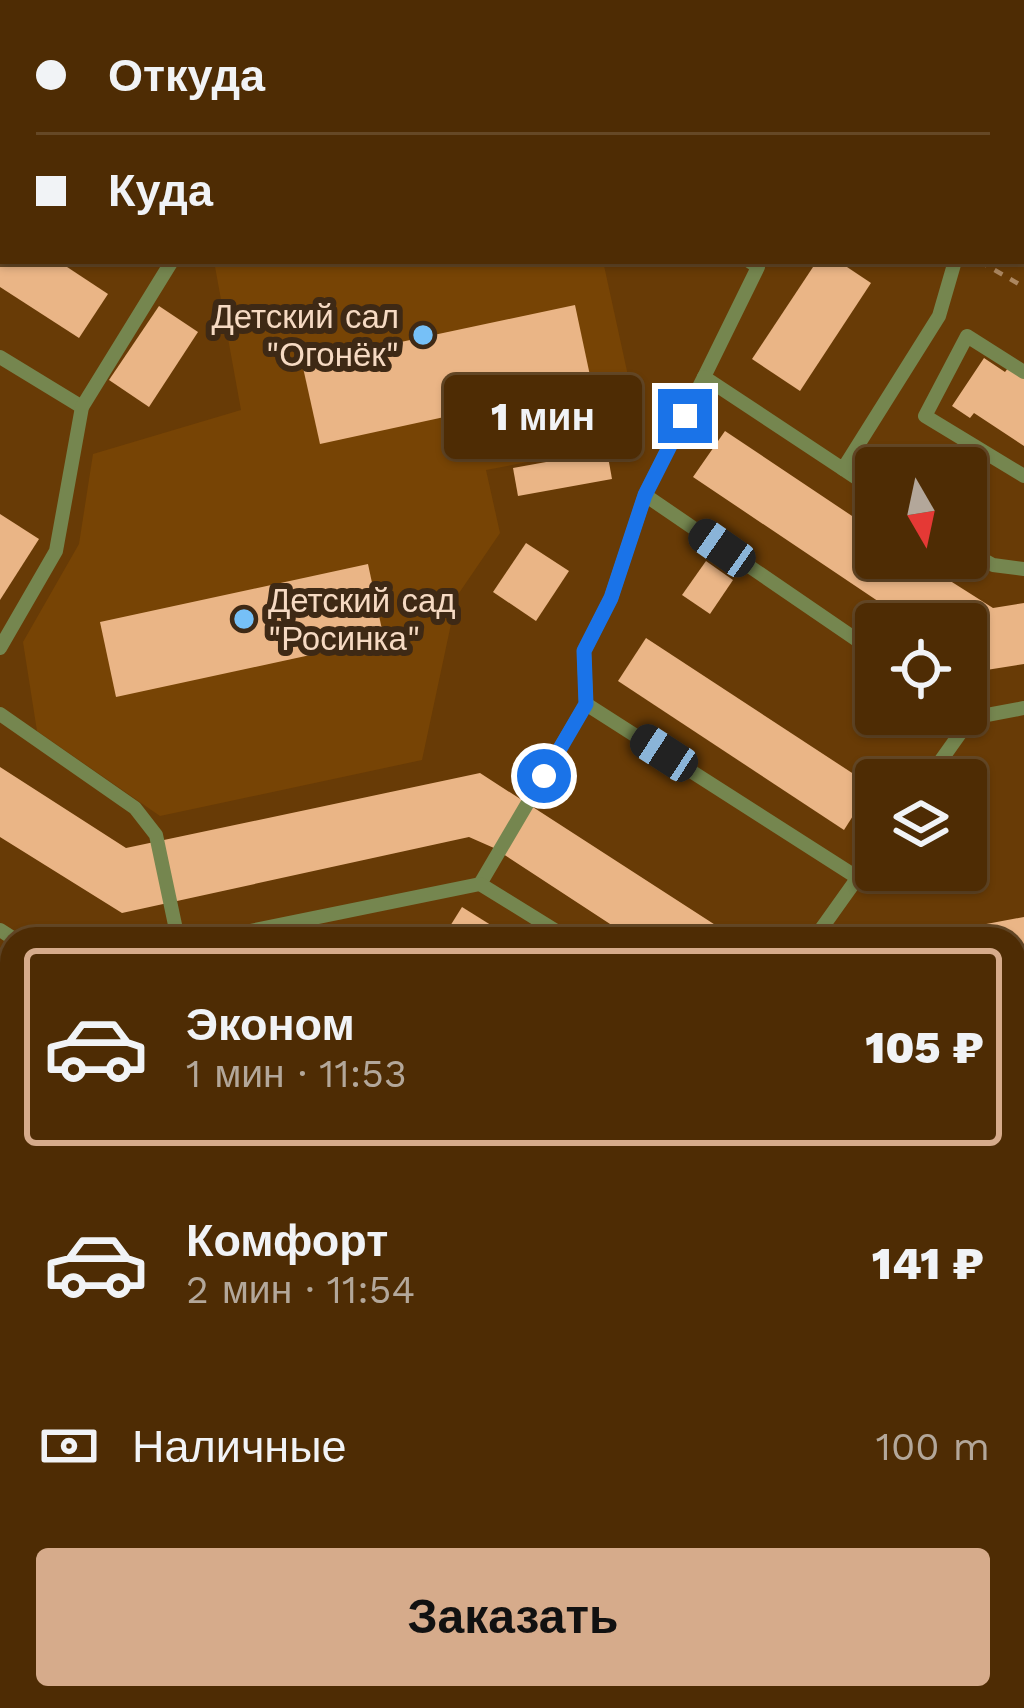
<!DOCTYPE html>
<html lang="ru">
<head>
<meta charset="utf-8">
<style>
	body { margin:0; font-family:"Work Sans",sans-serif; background:#583813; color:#f1f3f6; height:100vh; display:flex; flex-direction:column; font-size:45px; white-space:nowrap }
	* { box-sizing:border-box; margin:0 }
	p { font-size:39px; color:#b3a79a }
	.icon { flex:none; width:66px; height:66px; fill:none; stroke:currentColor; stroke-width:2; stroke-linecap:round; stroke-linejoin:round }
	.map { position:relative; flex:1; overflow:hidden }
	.details { position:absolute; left:0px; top:927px; width:1026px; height:783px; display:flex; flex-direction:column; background:#4e2c04; border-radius:36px 36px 0 0; box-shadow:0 3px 9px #0004,0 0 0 3px #654826 }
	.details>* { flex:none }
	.hud { position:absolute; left:0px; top:0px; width:1026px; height:264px; box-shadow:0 3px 9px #0004,0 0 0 3px #654826; display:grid; align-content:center; height:264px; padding:0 36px; background:#4e2c04 }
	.needle { width:78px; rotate:171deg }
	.tools { position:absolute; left:855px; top:447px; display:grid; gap:24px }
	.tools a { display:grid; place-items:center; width:132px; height:132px; border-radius:12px; background:#4e2c04; box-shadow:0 3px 9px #0004,0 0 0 3px #654826; font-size:60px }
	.end { position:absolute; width:54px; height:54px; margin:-27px; border:15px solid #1a73e8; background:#fff; box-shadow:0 0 0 6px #fff }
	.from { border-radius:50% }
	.bubble { position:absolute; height:84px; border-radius:12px; background:#4e2c04; box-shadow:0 3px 9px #0004,0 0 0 3px #654826; font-size:39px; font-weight:800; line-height:84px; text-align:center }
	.car { position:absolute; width:36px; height:72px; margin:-36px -18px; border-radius:15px; box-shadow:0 0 9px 3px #0007; background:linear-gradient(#222 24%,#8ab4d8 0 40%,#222 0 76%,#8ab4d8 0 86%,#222 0) }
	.hud b { display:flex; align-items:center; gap:42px; height:114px; font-size:45px }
	.hud b+b { border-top:3px solid #654826 }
	.hud i { width:30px; height:30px; background:#f1f3f6 }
	ul { padding:21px 0 0; list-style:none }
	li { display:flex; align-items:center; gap:36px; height:198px; margin:0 24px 18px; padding:0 12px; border:6px solid transparent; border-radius:12px }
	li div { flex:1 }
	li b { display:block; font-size:45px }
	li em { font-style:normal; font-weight:800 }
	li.active { border-color:#d6ab8b }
	li>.icon { width:108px; height:108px; stroke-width:1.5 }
	.pay { display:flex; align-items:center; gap:30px; height:132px; padding:0 36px; font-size:45px }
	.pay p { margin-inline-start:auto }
	.button { display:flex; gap:24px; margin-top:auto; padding:24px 36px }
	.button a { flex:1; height:138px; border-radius:12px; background:#d6ab8b; color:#111; font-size:48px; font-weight:800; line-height:138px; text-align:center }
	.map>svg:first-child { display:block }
</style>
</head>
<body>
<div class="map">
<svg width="1024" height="1708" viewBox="0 0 1024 1708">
	<rect width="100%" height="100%" fill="#683b06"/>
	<!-- built -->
	<g fill="#774405">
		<polygon points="214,261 603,261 642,440 486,470 500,533 457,596 422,760 160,816 37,731 23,642 79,544 93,454 241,410"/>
		<polygon points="0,1478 12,1486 12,1698 129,1698 122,1708 0,1708"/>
	</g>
	<!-- green -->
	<g fill="#94435d">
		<polygon points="1014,1435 1024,1441 1024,1631 1014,1632"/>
		<polygon points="814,1698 903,1698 901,1708 818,1708 808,1702"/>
	</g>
	<!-- building -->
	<g fill="#eab586">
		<polygon points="0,261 58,261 108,294 79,338 0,287"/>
		<polygon points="817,261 838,261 871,283 800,391 752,359"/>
		<polygon points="575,305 592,385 320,444 302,363"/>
		<polygon points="159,306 198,332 149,407 109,380"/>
		<polygon points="984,358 1005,372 1008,368 1024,378 1024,446 974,413 970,418 952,406"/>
		<polygon points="725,431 876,532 876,558 914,558 993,608 1024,603 1024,664 980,671 966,661 966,624 912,624 693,477"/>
		<polygon points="607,451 612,479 518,496 513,468"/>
		<polygon points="0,514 39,539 0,600"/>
		<polygon points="526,543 569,571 536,621 493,592"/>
		<polygon points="706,561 733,580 710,614 682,595"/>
		<polygon points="368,564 384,639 116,697 100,622"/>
		<polygon points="646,638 872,786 844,830 618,681"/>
		<polygon points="0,767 126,848 480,773 737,939 633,939 494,848 469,837 122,913 0,837"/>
		<polygon points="462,907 513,939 442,939"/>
		<polygon points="1024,917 1024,1031 1014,1034 1014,939 984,939 981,925"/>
		<polygon points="1024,1187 1024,1248 1014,1250 1014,1189"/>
		<polygon points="12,1194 12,1246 0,1249 0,1196"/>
		<polygon points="9,1507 12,1509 12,1550 0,1543 0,1521"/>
		<polygon points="0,1577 12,1585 12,1669 0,1688"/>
	</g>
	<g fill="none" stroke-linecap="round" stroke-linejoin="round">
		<!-- path -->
		<g stroke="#ac8760" stroke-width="4.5" stroke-dasharray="9 9" stroke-linecap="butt">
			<polyline points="565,0 570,3"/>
			<polyline points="979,261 1024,287"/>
		</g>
		<!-- lane -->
		<g stroke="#75864f" stroke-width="14">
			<polyline points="657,3 659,0"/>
			<polyline points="0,103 3,105"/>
			<polyline points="0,357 82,407"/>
			<polyline points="1024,372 967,336 925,416 1024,476"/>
			<polyline points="704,377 758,267 749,261"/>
			<polyline points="843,469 876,491"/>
			<polyline points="645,495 611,598 584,651 586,704 858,878"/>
			<polyline points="966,550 993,565 1024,569"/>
			<polyline points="0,648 56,551 82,407 172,261"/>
			<polyline points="876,653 645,495 704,377 843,469 939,316 955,261"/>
			<polyline points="0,714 135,808 156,835 178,939"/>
			<polyline points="927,780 971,718 1024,708"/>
			<polyline points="480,884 586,704"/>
			<polyline points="0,930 14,939"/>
			<polyline points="211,939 480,884 569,939"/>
			<polyline points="814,939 876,852"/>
			<polyline points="0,1097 12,1079"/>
			<polyline points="1014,1150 1024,1148"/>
			<polyline points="1014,1295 1024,1293"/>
			<polyline points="0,1351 12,1337"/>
			<polyline points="1014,1648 1024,1646"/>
			<polyline points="0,1706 4,1708"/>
		</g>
		<!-- secondary -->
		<g stroke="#8ea74e" stroke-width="24">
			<polyline points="742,0 746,3"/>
			<polyline points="1023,193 1024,193"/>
			<polyline points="1014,1375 1024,1371"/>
			<polyline points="0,1416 12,1423"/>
			<polyline points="586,1698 614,1708"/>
			<polyline points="641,1698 643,1708"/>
			<polyline points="151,1708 158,1698"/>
			<polyline points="922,1708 924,1698"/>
		</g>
	</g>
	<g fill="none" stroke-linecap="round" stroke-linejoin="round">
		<!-- route -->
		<polyline stroke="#1a73e8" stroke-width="15" points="544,776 586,704 584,651 611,598 645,495 685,416"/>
	</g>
	<!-- markers -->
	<g fill="#76c0f7" stroke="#3e2915" stroke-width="4.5">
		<circle cx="423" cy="335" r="12"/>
		<circle cx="244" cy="619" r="12"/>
	</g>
	<g text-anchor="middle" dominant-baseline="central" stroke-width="12" stroke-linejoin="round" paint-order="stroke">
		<!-- poi labels -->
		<g font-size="33" fill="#f6dac3" stroke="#3e2915" text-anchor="end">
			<text x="399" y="316">Детский сал<tspan x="399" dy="38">"Огонёк"</tspan></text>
			<text x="268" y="600" text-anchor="start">Детский сад<tspan x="268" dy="38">"Росинка"</tspan></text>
		</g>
	</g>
</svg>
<div class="tools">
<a><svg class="needle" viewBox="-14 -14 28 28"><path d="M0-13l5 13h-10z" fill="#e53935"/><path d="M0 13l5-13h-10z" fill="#b3a79a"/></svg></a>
<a><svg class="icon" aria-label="locate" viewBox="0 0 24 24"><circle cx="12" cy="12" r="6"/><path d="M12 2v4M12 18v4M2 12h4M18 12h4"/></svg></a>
<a><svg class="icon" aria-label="layers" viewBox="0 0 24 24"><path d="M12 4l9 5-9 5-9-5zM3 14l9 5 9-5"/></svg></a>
</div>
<i class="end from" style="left:544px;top:776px"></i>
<i class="end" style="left:685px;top:416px"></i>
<div class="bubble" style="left:444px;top:375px;width:198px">1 мин</div>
<i class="car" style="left:722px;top:548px;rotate:305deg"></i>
<i class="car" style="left:664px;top:753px;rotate:303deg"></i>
<div class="hud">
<b><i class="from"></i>Откуда</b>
<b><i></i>Куда</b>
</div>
<section class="details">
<ul>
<li class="active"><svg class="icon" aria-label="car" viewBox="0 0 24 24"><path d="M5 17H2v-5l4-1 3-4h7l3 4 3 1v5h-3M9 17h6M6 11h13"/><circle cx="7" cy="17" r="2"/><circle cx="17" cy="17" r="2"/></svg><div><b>Эконом</b><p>1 мин · 11:53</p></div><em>105 ₽</em></li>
<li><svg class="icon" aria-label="car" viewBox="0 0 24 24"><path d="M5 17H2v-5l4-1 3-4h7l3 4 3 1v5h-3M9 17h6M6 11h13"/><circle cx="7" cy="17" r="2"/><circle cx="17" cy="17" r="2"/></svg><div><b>Комфорт</b><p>2 мин · 11:54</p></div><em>141 ₽</em></li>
</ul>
<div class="pay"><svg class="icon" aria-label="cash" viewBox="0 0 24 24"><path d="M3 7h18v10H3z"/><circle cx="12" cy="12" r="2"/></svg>Наличные<p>100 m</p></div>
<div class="button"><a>Заказать</a></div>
</section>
</div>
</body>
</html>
